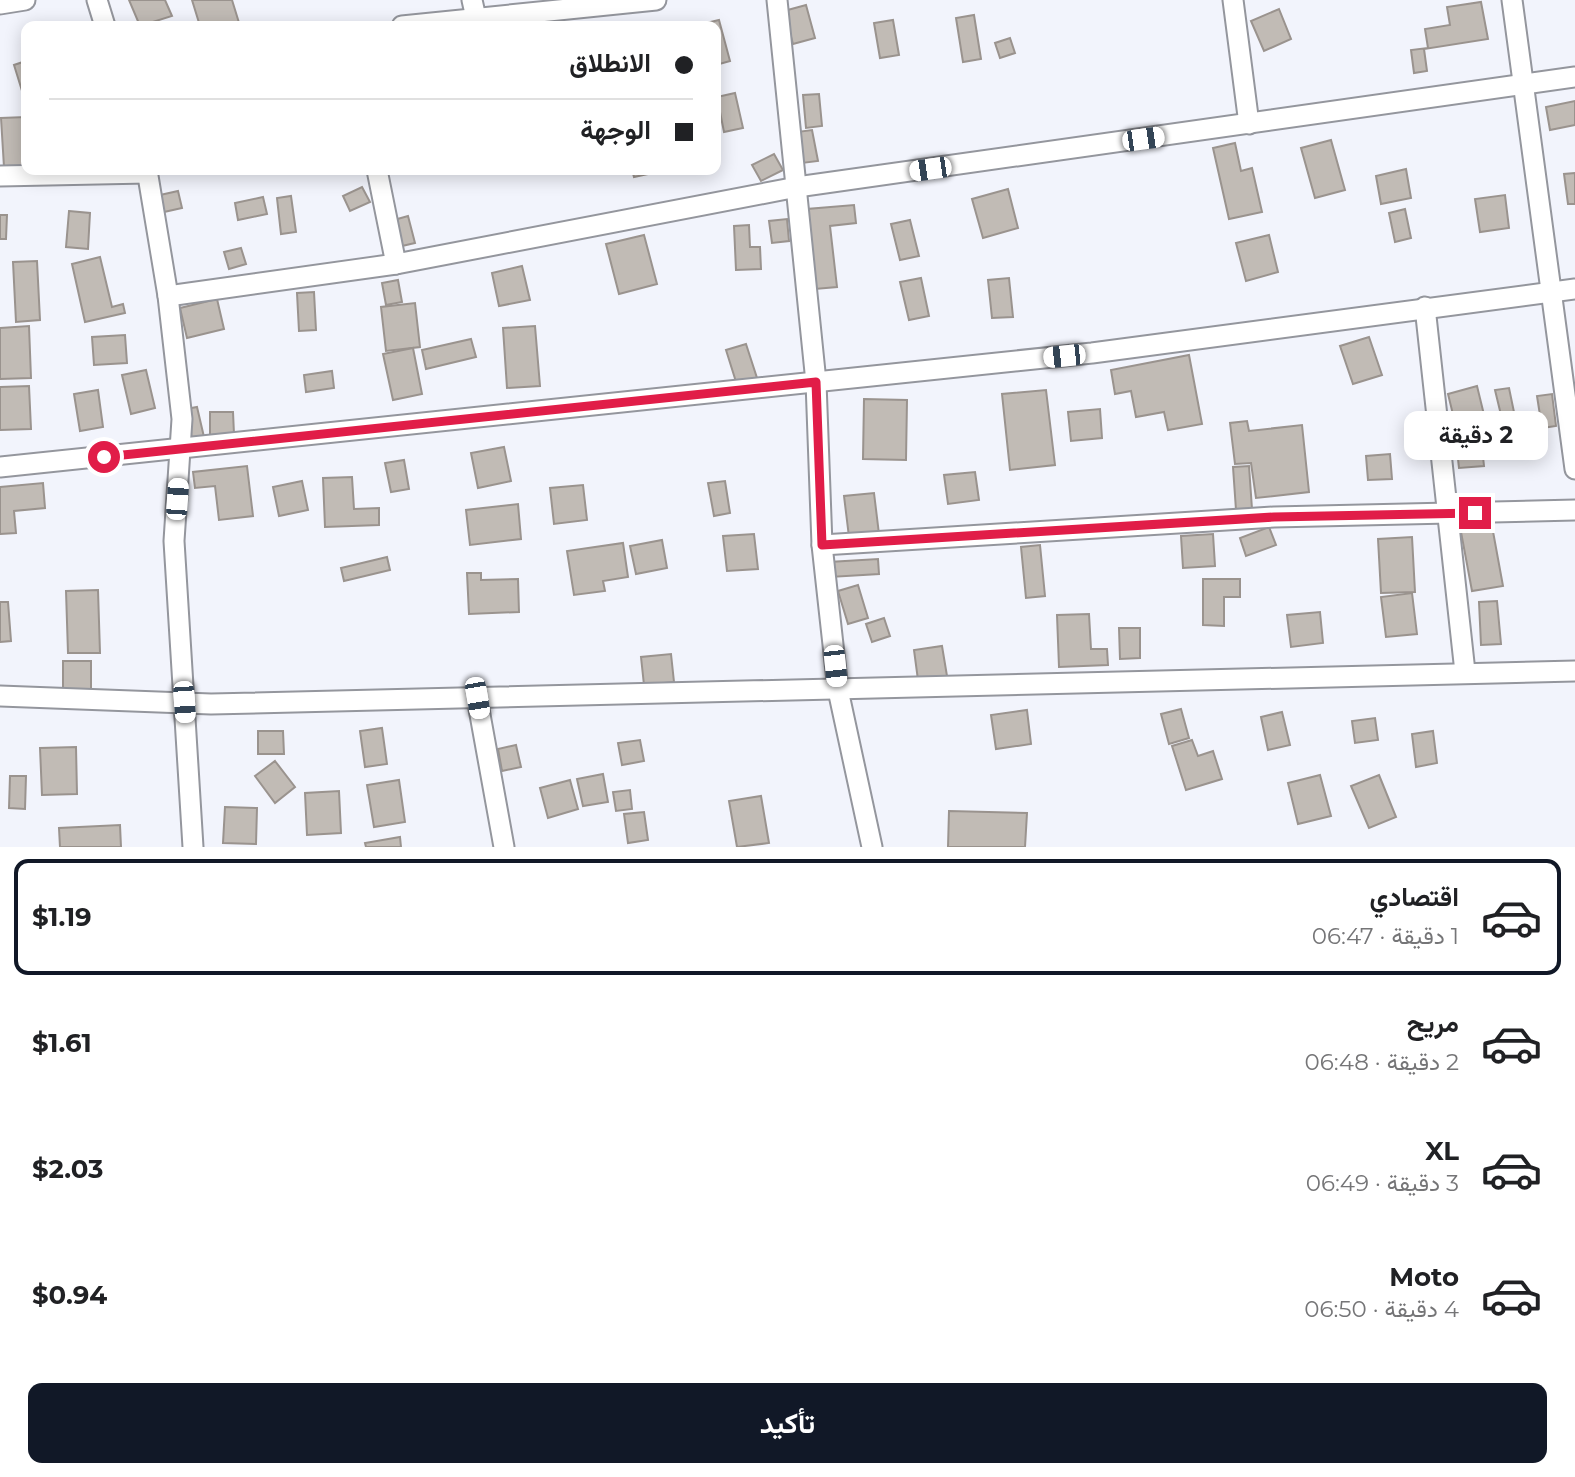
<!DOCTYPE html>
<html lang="ar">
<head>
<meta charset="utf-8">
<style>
	body { margin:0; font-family:Montserrat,Vazirmatn,sans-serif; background:#f2f2f2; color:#202124; direction:rtl; height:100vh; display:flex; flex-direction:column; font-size:26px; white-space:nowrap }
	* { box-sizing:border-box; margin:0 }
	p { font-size:23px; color:#757577 }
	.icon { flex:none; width:38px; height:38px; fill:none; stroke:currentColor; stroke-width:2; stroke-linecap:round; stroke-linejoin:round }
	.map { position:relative; height:847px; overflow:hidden; direction:ltr }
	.panel { display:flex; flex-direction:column; background:#fff; flex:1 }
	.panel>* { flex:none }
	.banner { position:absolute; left:21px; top:21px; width:700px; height:154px; border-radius:14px; box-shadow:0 4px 18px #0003; direction:rtl; display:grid; align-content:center; height:154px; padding:0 28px; background:#fff }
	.end { position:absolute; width:32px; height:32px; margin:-16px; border:9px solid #e11d48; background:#fff; box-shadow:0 0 0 4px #fff }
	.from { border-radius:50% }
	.bubble { position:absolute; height:49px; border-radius:14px; background:#fff; box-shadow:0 4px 18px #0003; font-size:23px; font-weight:700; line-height:49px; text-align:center; direction:rtl }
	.car { position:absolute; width:21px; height:42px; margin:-21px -10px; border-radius:9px; box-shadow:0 0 5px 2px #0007; background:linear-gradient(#fff 24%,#345 0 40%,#fff 0 76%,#345 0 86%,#fff 0) }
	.banner b { display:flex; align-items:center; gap:24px; height:66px; font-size:26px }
	.banner b+b { border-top:2px solid #e0e0e0 }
	.banner i { width:18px; height:18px; background:#202124 }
	ul { padding:12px 0 0; list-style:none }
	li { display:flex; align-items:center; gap:21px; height:116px; margin:0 14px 10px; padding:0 14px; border:4px solid transparent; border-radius:14px }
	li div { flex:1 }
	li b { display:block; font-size:26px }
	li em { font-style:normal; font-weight:700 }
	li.selected { border-color:#111827 }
	li>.icon { width:63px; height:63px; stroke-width:1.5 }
	.action { display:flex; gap:14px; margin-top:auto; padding:14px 28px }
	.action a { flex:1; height:80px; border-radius:14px; background:#111827; color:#fff; font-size:28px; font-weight:700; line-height:80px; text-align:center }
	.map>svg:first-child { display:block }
</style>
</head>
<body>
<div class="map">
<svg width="1575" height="847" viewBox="0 0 1575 847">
	<rect width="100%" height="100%" fill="#f2f4fc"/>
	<!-- building -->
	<g fill="#c1bbb5" stroke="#9a938e" stroke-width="2">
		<polygon points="129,0 165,0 172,16 140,26"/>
		<polygon points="192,0 232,0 240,26 200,26"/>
		<polygon points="1481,2 1488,39 1424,49 1427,71 1414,73 1411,50 1428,48 1425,29 1450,25 1447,7"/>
		<polygon points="806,5 815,38 793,44 784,11"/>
		<polygon points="1279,9 1291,39 1264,51 1251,21"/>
		<polygon points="974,15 981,59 963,62 956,18"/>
		<polygon points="719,20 730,61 716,65 716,26 702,24"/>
		<polygon points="893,20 899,55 880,58 874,23"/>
		<polygon points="1010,38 1015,53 1000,58 995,43"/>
		<polygon points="26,61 26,93 23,94 14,65"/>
		<polygon points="735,93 743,128 724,132 717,97"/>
		<polygon points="819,94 822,126 806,128 803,95"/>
		<polygon points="1575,101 1575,125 1550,130 1546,107"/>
		<polygon points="26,117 26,166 4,167 1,118"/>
		<polygon points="812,130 818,161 802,163 797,132"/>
		<polygon points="1331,140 1345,190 1315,198 1301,148"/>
		<polygon points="1235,143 1241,171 1252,168 1262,212 1229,219 1213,148"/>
		<polygon points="774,154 783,170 761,181 752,165"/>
		<polygon points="1406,169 1411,198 1381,204 1376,176"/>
		<polygon points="632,170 662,170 662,171 634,177"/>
		<polygon points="1575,173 1575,204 1568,204 1564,174"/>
		<polygon points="362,187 370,202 350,211 343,196"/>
		<polygon points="1008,189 1018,228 983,238 972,199"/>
		<polygon points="178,191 182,208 164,212 160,195"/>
		<polygon points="1505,195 1509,228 1480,232 1475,199"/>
		<polygon points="291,196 296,232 281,234 277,198"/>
		<polygon points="263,197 267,214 238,220 235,203"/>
		<polygon points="854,205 856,223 830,226 837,287 815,289 807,209"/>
		<polygon points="1405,209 1411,238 1395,242 1389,213"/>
		<polygon points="69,211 90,213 88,249 66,247"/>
		<polygon points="0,215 7,215 6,239 0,239"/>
		<polygon points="408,216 415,243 402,246 394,220"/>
		<polygon points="787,219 789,241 772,243 769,221"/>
		<polygon points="910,220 919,256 900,260 891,224"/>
		<polygon points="749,225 750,247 760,247 761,269 736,270 734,226"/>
		<polygon points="644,235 657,284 619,294 606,244"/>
		<polygon points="1269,235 1278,272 1246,281 1236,243"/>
		<polygon points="241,248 246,264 229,269 224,252"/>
		<polygon points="100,257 112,307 123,304 125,313 85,322 72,264"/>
		<polygon points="37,261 40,320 16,322 13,262"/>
		<polygon points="522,266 530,300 499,306 492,273"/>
		<polygon points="921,278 929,316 909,320 900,282"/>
		<polygon points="1009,278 1013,317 992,318 988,280"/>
		<polygon points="398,280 402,302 386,305 382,283"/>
		<polygon points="314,292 316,330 299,331 297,293"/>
		<polygon points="217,299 224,329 187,338 180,308"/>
		<polygon points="415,303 420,347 386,351 381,307"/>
		<polygon points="29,326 31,378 0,379 0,328"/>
		<polygon points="535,326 540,386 507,388 503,328"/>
		<polygon points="125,335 127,363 94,365 92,337"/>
		<polygon points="1369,337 1382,375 1353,384 1340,346"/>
		<polygon points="471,339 476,357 426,369 422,350"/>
		<polygon points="746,344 757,378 737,385 726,350"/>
		<polygon points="413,348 422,394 393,400 383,354"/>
		<polygon points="1189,355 1202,424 1168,430 1164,412 1136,417 1131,391 1115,394 1111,370"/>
		<polygon points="146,370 155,408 131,414 122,375"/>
		<polygon points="332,371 334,388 306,392 304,375"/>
		<polygon points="29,386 31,429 0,430 0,387"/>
		<polygon points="1477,386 1487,427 1458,435 1448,394"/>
		<polygon points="1509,388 1515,417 1502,419 1495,390"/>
		<polygon points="98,390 103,427 80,431 74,394"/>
		<polygon points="1046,390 1055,465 1010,470 1002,394"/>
		<polygon points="1552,394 1556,426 1542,428 1537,396"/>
		<polygon points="864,399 907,400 906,460 863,459"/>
		<polygon points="197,407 204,437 192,439 186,409"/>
		<polygon points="1100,409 1102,438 1071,441 1068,412"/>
		<polygon points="210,412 233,412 234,434 210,435"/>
		<polygon points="1247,421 1249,431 1302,425 1309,492 1256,498 1251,463 1235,464 1230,423"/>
		<polygon points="1481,438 1484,466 1459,468 1456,441"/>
		<polygon points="504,447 511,481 478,488 471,453"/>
		<polygon points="1390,454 1392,479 1368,480 1366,456"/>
		<polygon points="404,460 409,489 391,492 385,463"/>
		<polygon points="247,466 253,516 219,520 215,486 195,488 193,472"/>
		<polygon points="1249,466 1252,509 1236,510 1233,467"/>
		<polygon points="975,472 979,500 948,504 944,475"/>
		<polygon points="352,477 354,509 379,508 379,525 325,527 323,478"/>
		<polygon points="302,481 308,510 279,516 273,487"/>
		<polygon points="725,481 730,513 714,516 708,483"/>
		<polygon points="43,483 45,508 14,511 16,533 0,534 0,487"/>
		<polygon points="583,485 587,520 554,524 550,488"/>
		<polygon points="874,493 879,534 849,537 844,496"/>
		<polygon points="518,504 521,539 470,545 466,510"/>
		<polygon points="1492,526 1503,586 1472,591 1461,532"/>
		<polygon points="1269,527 1276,545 1246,556 1240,538"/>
		<polygon points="754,534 758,569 727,571 723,536"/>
		<polygon points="1213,534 1215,566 1183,568 1181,536"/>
		<polygon points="1412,537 1415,592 1381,593 1378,539"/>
		<polygon points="662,540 667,568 636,574 630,546"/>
		<polygon points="623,543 628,577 603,581 605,591 574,595 567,551"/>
		<polygon points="1040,545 1045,596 1026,598 1021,547"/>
		<polygon points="387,557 390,570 344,581 341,568"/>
		<polygon points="878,559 879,574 830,577 829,562"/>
		<polygon points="467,573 481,573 481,580 518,579 519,612 469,614"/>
		<polygon points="1203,579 1240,579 1240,597 1224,597 1224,626 1203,625"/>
		<polygon points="858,585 868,618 848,624 838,591"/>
		<polygon points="98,590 100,653 68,653 66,591"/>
		<polygon points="1412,593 1417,634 1386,637 1381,597"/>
		<polygon points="1497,601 1501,644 1481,645 1479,602"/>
		<polygon points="0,602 8,602 11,641 0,642"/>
		<polygon points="1320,612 1323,643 1291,647 1287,615"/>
		<polygon points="1089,614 1091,649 1107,649 1108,665 1059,667 1057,615"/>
		<polygon points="884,618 890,636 872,642 866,624"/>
		<polygon points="1119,628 1140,628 1140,658 1120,659"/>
		<polygon points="942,646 947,676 918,680 914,650"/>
		<polygon points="671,654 674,682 644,685 641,657"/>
		<rect x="63" y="661" width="28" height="28"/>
		<polygon points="1181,709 1189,738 1169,744 1161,714"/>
		<polygon points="1027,710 1031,744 996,749 991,715"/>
		<polygon points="1282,712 1290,745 1268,750 1261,717"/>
		<polygon points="1375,718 1378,740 1355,743 1352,721"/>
		<polygon points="382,728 387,764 365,767 360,731"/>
		<polygon points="258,731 283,731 284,754 258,754"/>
		<polygon points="1433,731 1437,763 1416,767 1412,734"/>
		<polygon points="640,740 644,761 622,765 618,743"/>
		<polygon points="1192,740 1198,756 1213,751 1222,779 1186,790 1172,746"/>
		<polygon points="516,745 521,767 502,771 498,749"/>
		<polygon points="76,747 77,794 42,795 40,748"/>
		<polygon points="275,761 295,787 275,803 255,776"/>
		<polygon points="603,774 608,802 583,806 577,779"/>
		<polygon points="1320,775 1331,816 1298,824 1288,783"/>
		<polygon points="1379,775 1396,817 1369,828 1351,786"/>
		<polygon points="10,776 26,776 25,809 9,808"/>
		<polygon points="399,780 405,822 374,827 367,785"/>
		<polygon points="570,780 578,809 548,818 540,788"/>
		<polygon points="630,790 632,809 616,811 613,792"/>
		<polygon points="339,791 341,833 307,835 305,793"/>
		<polygon points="761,796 769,843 737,847 729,801"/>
		<polygon points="225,807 257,808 256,844 223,843"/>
		<polygon points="949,811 1027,813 1025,847 948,847"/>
		<polygon points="644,812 648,840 628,843 624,814"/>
		<polygon points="120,825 121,847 60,847 59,828"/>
		<polygon points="400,837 401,847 366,847 365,843"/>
	</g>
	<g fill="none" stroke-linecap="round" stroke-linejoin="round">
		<defs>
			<g id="street">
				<polyline points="97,0 105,26"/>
				<polyline points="472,0 476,18"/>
				<polyline points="777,0 816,382 822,545 838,690 872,847"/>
				<polyline points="1233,0 1249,124"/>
				<polyline points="1512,0 1575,469"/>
				<polyline points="0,4 25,0"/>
				<polyline points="402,26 656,0"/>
				<polyline points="147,170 168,296 182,419 174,541 193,847"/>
				<polyline points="377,170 396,264"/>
				<polyline points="0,176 147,173"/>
				<polyline points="168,296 396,264 797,187 1575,77"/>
				<polyline points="1425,307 1465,672"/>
				<polyline points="0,467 1092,353 1575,289"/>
				<polyline points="822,545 1274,517 1575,510"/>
				<polyline points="0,696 211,704 1575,671"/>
				<polyline points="477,698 504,847"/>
			</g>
		</defs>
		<!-- street casing -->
		<use href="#street" stroke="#94969d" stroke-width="23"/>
		<!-- street -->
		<use href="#street" stroke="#fff" stroke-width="19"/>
	</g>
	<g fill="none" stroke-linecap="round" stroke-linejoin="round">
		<!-- route -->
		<polyline stroke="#e11d48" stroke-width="9" points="104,457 816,382 822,545 1274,517 1475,513"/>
	</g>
</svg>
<i class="end from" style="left:104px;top:457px"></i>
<i class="end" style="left:1475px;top:513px"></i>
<div class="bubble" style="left:1404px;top:411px;width:144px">2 دقيقة</div>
<i class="car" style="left:1143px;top:139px;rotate:82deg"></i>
<i class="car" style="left:930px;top:169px;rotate:262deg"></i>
<i class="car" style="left:1064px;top:356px;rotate:264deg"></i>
<i class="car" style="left:177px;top:499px;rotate:4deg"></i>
<i class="car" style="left:835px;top:666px;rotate:174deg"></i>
<i class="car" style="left:477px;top:698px;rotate:170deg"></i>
<i class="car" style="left:184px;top:702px;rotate:176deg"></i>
<div class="banner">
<b><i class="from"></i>الانطلاق</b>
<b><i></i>الوجهة</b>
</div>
</div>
<section class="panel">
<ul>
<li class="selected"><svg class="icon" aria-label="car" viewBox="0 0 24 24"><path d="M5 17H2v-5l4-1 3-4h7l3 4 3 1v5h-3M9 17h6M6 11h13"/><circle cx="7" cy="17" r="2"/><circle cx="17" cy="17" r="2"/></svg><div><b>اقتصادي</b><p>1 دقيقة · 06:47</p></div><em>$1.19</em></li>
<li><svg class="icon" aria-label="car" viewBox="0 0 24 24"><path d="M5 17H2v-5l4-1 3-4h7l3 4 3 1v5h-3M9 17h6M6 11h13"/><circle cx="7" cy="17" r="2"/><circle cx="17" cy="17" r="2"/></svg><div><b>مريح</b><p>2 دقيقة · 06:48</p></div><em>$1.61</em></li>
<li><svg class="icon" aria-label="car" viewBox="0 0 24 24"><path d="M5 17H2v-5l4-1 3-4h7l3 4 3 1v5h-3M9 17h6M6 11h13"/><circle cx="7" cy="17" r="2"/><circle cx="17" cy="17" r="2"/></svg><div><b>XL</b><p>3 دقيقة · 06:49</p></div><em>$2.03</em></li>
<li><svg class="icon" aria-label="car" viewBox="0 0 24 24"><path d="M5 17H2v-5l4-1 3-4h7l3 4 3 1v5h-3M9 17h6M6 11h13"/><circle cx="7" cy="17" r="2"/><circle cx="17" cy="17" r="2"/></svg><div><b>Moto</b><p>4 دقيقة · 06:50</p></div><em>$0.94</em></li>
</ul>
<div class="action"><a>تأكيد</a></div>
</section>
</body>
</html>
